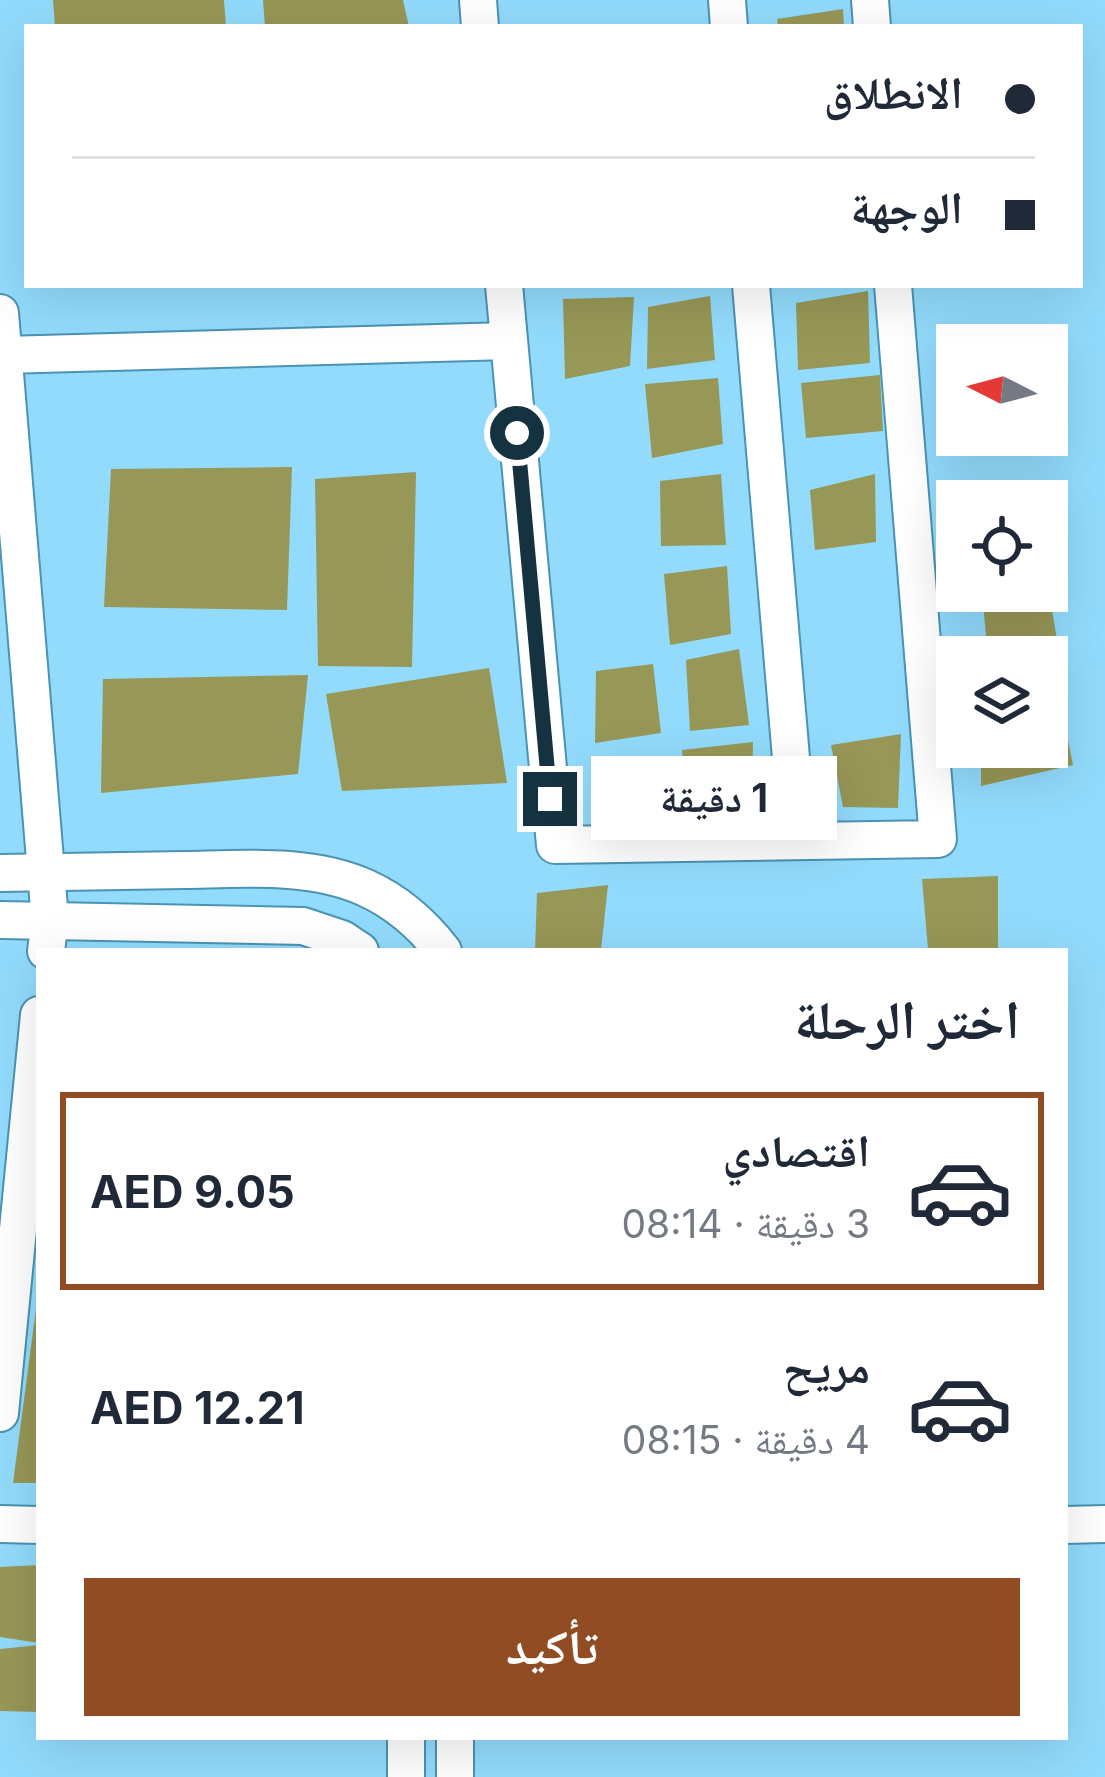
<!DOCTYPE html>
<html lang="ar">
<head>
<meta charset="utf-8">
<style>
	body { margin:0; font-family:Inter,"Noto Naskh Arabic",sans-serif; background:#f2f2f3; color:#1f2937; direction:rtl; height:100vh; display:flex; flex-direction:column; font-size:45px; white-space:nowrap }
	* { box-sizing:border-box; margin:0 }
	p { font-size:39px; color:#747a83 }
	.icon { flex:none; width:66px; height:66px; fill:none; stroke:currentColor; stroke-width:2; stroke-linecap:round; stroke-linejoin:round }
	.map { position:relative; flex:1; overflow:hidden; direction:ltr }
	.side { position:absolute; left:36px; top:948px; width:1032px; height:792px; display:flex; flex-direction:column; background:#fff; border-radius:0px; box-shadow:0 12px 48px #0002; direction:rtl }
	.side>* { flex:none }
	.guide { position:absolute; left:24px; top:24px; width:1059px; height:264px; border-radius:0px; box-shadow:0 12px 48px #0002; direction:rtl; display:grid; align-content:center; height:264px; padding:0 48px; background:#fff }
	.needle { width:78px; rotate:276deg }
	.fabs { position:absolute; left:936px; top:324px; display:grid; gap:24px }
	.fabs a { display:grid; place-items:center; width:132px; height:132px; border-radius:0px; background:#fff; box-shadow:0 12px 48px #0002; font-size:60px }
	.end { position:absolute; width:54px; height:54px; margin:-27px; border:15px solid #14323f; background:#fff; box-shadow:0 0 0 6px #fff }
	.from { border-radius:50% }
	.bubble { position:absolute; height:84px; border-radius:0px; background:#fff; box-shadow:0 12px 48px #0002; font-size:39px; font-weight:700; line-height:84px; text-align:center; direction:rtl }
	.guide b { display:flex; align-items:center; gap:42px; height:114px; font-size:45px }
	.guide b+b { border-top:3px solid #e0e1e3 }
	.guide i { width:30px; height:30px; background:#1f2937 }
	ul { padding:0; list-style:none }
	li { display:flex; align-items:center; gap:36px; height:198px; margin:0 24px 18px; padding:0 24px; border:6px solid transparent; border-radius:0px }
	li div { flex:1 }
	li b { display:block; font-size:45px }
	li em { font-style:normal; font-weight:700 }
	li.on { border-color:#924c23 }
	li>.icon { width:108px; height:108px; stroke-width:1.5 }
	h2 { padding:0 48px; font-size:54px; line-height:144px }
	.action { display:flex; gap:24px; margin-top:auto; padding:24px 48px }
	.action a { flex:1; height:138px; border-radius:0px; background:#924c23; color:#fff; font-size:48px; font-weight:700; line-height:138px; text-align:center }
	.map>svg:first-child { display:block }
</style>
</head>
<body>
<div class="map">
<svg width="1105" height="1777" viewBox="0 0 1105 1777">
	<rect width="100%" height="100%" fill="#92dbfc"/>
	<!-- building -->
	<g fill="#979757">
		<polygon points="53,0 224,0 226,27 55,27"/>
		<polygon points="263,0 403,0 409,27 265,27"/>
		<polygon points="843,9 844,27 778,27 777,19"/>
		<polygon points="868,291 870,363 798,370 796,303"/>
		<polygon points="710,296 715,360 647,369 648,307"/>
		<polygon points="634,297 630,366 565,379 563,299"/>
		<polygon points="880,375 883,431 806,438 801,383"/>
		<polygon points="718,378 723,444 652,458 645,384"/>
		<polygon points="292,467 287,610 104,607 111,469"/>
		<polygon points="416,472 412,667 318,666 315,479"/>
		<polygon points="721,474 726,545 661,546 660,481"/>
		<polygon points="875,474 876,542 815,550 810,490"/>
		<polygon points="727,566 731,634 670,645 664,574"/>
		<polygon points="1049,591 1059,652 1031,657 988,657 982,592"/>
		<polygon points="739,649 749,725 690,731 686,660"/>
		<polygon points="653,664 661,733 595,743 596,671"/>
		<polygon points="489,668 507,783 342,791 326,694"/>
		<polygon points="1055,674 1073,765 981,786 981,747 1047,747 1047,677"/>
		<polygon points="308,675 298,774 101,793 103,679"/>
		<polygon points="901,734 898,808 843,807 831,745"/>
		<polygon points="753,742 752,810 690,820 682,750"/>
		<polygon points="661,757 667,825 598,826 594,763"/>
		<polygon points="998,876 998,949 928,949 922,879"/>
		<polygon points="608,885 601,950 535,951 537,893"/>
		<polygon points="36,1309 39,1483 13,1483"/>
		<polygon points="39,1565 39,1643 0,1637 0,1567"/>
		<polygon points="39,1645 39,1712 0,1711 0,1649"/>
	</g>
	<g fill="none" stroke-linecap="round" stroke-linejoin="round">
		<defs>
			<g id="minor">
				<polyline points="478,0 480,27"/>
				<polyline points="727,0 729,27"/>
				<polyline points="870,0 872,27"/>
				<polyline points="504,285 555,845 938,839 893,285"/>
				<polyline points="751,285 798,841"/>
				<polyline points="0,313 46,872 50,920 46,951"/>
				<polyline points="4,355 509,341"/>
				<path d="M0,873C61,872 123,871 184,870C243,869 311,863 366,888C397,902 422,924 443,951"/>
				<polyline points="0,920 303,926 342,939 360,951"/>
				<polyline points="0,1413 39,1015"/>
				<polyline points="0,1524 39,1525"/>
				<polyline points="1065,1525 1105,1524"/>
				<polyline points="406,1777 406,1737"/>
				<polyline points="455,1777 455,1737"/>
			</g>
		</defs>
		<!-- minor casing -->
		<use href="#minor" stroke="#4b93b2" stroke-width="40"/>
		<!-- minor -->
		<use href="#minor" stroke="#fff" stroke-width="36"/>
	</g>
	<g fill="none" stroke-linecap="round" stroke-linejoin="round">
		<!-- route -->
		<polyline stroke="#14323f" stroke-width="15" points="517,433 550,799"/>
	</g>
</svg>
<div class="fabs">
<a><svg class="needle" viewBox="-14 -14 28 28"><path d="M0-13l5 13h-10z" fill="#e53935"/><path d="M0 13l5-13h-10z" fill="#747a83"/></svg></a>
<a><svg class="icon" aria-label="locate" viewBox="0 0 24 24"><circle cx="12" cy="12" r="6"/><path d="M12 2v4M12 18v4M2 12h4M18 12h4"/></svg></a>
<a><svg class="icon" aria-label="layers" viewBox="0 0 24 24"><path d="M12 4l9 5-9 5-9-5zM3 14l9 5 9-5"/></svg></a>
</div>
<i class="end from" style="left:517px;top:433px"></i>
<i class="end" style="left:550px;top:799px"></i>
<div class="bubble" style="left:591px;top:756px;width:246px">1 دقيقة</div>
<div class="guide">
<b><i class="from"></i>الانطلاق</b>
<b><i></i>الوجهة</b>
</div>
<section class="side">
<h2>اختر الرحلة</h2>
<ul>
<li class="on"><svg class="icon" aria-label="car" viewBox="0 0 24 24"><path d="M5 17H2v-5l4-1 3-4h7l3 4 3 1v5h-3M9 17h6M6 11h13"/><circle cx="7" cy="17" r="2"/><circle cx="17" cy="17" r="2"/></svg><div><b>اقتصادي</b><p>3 دقيقة · 08:14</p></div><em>AED 9.05</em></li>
<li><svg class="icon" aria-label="car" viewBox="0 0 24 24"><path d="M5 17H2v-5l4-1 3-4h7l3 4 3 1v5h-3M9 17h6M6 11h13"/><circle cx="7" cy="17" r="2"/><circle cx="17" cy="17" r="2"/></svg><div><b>مريح</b><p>4 دقيقة · 08:15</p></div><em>AED 12.21</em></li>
</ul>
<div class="action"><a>تأكيد</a></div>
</section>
</div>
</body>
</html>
